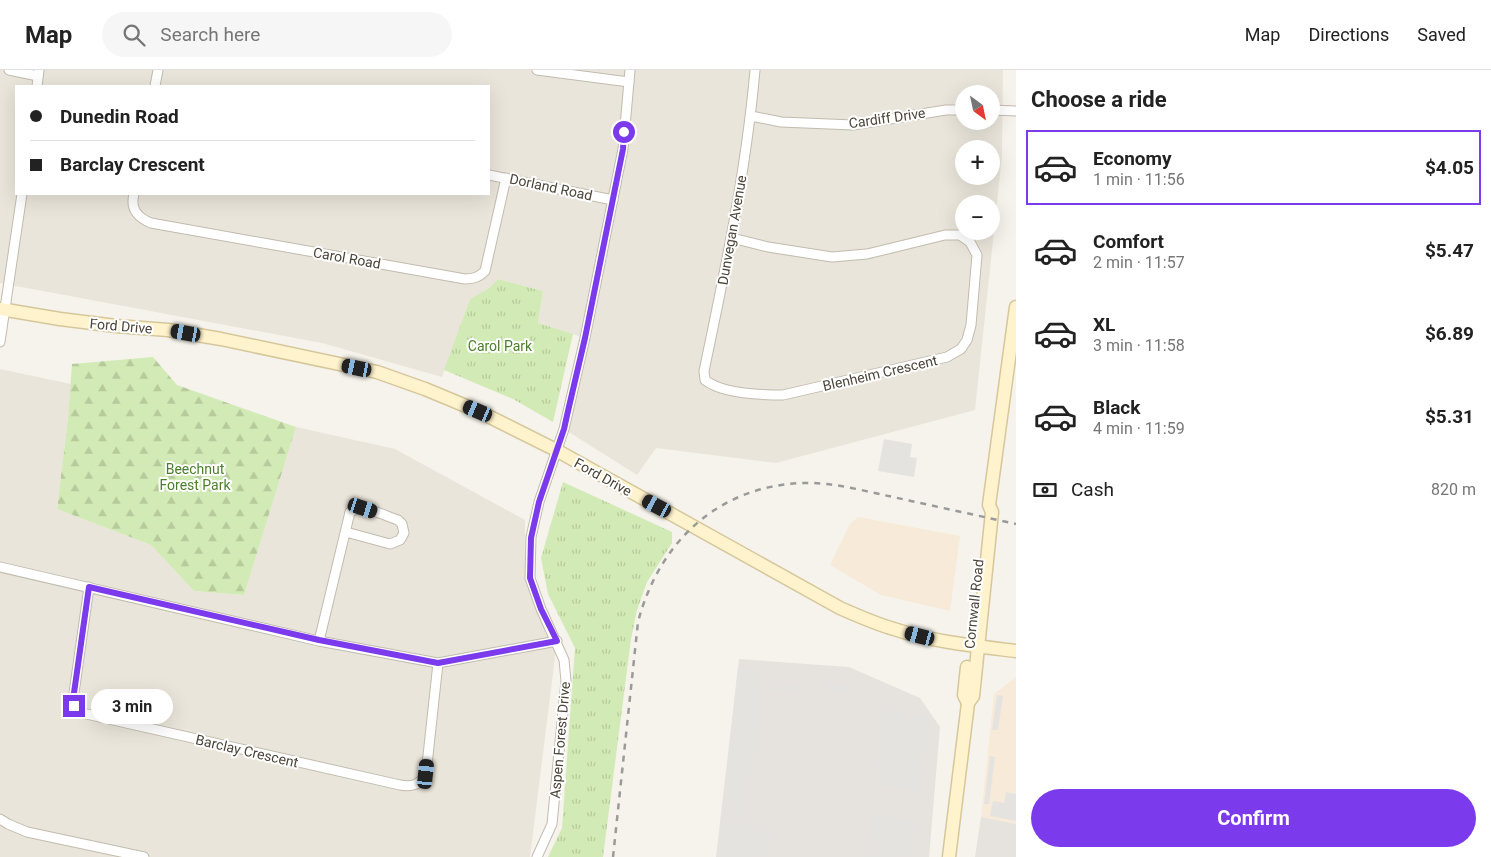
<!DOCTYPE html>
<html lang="en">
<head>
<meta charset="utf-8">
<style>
	body { margin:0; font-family:Roboto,sans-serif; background:#f6f6f6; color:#222; height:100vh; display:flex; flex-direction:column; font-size:19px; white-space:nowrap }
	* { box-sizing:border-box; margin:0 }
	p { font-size:16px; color:#767676 }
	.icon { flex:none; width:28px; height:28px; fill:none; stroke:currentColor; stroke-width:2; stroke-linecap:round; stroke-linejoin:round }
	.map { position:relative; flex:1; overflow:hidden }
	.sheet { display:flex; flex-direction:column; background:#fff; width:475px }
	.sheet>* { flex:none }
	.banner { position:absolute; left:15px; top:15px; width:475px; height:110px; border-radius:0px; box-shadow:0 5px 20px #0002; display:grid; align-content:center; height:110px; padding:0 15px; background:#fff }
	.needle { width:32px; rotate:147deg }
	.fabs { position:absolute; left:955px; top:15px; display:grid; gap:10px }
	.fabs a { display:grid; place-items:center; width:45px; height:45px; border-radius:50%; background:#fff; box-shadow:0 5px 20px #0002; font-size:25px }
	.end { position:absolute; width:22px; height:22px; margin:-11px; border:6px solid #7c3aed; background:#fff; box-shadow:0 0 0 2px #fff }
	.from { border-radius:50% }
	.bubble { position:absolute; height:35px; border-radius:18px; background:#fff; box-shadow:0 5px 20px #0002; font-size:16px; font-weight:700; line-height:35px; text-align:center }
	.car { position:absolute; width:15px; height:30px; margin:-15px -8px; border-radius:6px; box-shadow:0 0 4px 1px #0007; background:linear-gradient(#222 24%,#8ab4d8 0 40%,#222 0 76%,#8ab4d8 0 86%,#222 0) }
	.banner b { display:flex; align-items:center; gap:18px; height:48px; font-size:19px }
	.banner b+b { border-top:1px solid #e0e0e0 }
	.banner i { width:12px; height:12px; background:#222 }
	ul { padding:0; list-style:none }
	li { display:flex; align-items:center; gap:15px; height:75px; margin:0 10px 8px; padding:0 5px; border:2px solid transparent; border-radius:0px }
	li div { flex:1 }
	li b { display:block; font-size:19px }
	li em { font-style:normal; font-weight:700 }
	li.current { border-color:#7c3aed }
	li>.icon { width:45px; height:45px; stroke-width:1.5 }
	h2 { padding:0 15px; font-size:22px; line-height:60px }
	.pay { display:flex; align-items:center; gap:12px; height:55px; padding:0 15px; font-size:19px }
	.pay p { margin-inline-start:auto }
	.cta { display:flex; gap:10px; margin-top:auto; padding:10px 15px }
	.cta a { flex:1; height:58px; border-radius:30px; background:#7c3aed; color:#fff; font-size:20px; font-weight:700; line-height:58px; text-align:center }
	header { display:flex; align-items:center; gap:30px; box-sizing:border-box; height:70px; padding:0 25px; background:#fff; border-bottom:1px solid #e0e0e0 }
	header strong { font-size:24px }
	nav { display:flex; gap:28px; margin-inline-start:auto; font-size:18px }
	.search { width:350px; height:45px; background:#f6f6f6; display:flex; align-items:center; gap:12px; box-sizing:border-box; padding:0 18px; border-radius:28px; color:#767676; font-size:19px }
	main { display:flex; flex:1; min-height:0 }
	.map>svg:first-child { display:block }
</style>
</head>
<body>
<header>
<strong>Map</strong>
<div class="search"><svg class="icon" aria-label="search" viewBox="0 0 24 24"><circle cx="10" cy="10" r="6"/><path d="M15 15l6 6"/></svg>Search here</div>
<nav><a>Map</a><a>Directions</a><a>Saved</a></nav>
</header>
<main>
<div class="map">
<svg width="1016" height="787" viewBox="0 0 1016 787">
	<defs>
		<pattern id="forest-firs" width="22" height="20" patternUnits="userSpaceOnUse" patternTransform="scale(1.25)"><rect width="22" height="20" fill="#d2eab5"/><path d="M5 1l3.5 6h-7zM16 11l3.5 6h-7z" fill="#b6ca9c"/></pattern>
		<pattern id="park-tufts" width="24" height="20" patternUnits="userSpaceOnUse" patternTransform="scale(1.25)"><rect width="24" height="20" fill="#d2eab5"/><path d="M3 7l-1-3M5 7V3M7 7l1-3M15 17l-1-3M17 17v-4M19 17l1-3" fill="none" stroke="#b6ca9c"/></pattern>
	</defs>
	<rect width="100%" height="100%" fill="#f6f3ec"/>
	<!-- residential -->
	<g fill="#eae5da" fill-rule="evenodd">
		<path d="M0,0H1003L1002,86L975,340L776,393L656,378L637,405L564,359L585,268L538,253L543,221L498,209L488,219L470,229L442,307L322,273L0,213ZM16,16H489V124H16ZM964,24H991V51H964ZM964,79H991V106H964ZM964,134H991V161H964Z"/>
		<polygon points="0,299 71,314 68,348 57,439 151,475 194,521 244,525 296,357 395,379 525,450 525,508 557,571 530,787 0,787"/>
	</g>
	<!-- commercial -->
	<g fill="#f7ead8">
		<polygon points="858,447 960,466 950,541 881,525 830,495 850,454"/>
		<polygon points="1016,607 1016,754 981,747 994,624"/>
	</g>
	<!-- industrial -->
	<g fill="#e6e2dd">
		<polygon points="739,589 849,597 920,628 940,657 929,787 716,787"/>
		<polygon points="981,747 1016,754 1016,787 975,787"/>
	</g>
	<!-- forest -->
	<polygon fill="url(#forest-firs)" points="153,287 177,315 296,357 244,525 194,521 151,475 57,439 68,348 72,294"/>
	<!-- park -->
	<g fill="url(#park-tufts)">
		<polygon points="498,209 543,221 538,253 573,264 553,352 513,329 444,300 470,229 488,219"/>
		<polygon points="563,412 672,462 672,473 647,512 637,540 631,569 603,787 548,787 562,758 575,578 548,524 541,488"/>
	</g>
	<!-- parking -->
	<g fill="#e5e3e0">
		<polygon points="884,369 912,374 910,387 917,388 914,407 878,401"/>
		<polygon points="738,597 759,601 755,621 762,623 753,704 747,704 746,747 750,753 771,759 766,787 718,787"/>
		<polygon points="773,613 798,616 797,623 772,619"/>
		<polygon points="828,613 850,616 849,624 827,620"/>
		<polygon points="997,625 1003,626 998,660 992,660"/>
		<polygon points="882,635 904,638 904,648 911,649 913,644 930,645 927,682 917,680 915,694 923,697 918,722 877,714 880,696 875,691"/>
		<polygon points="990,686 995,687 989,734 984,734"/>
		<polygon points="1006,722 1016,724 1016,751 990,746 993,731 1004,733"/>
		<polygon points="873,745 915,750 910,787 865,787"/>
	</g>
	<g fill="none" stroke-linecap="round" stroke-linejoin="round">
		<defs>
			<g id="street">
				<polyline points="9,0 38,6"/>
				<polyline points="537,0 629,12"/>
				<polyline points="37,16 39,0"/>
				<polyline points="155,16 158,0"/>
				<polyline points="991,40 1016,41"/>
				<polyline points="751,46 781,52 853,55 946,40 964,40"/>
				<polyline points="489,105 613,130"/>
				<path d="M134,124C130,139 137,147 151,153L465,209C474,209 479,207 485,201L506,108"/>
				<path d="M732,168L768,177L832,187L867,184L945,165H960L970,172L977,185L971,255L967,270L961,279L947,287L783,325C761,325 722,324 705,310L704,301C725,201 746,102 755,0"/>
				<polyline points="0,272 22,124"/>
				<polyline points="0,497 319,571 438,593 557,571"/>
				<path d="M89,517L73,630L74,635L82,643L400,715C412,717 420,715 426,704L438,593"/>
				<path d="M319,571L350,442C362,433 385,446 398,450L402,454L404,463L400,470L390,474L346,462"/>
				<polyline points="0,749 8,754 27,762 144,787"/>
				<polyline points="537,787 552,754 566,611 564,590 541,539 530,508 531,467 539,432 564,359 585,268 623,79 630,0"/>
			</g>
			<g id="secondary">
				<path d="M0,239L60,249L116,256L168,260L221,269L377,302L425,319L478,341L556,380L840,538C858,546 876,554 894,559C933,572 975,576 1016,581"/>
				<polyline points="967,597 964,625 968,633"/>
				<polyline points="949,787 968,633 973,626 992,442 989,435 1016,237"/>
			</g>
		</defs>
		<!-- street casing -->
		<use href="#street" stroke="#c2bbae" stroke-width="11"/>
		<!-- secondary casing -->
		<use href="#secondary" stroke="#d6c79b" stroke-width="15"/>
		<!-- street -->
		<use href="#street" stroke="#fff" stroke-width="9"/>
		<!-- secondary -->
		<use href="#secondary" stroke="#fff3cd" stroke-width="12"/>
		<!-- rail -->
		<path stroke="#9a9a9a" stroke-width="2.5" stroke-dasharray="6 6" stroke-linecap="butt" d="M613,787L638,552C659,472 718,416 803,413C833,412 864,421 893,427C934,436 975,445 1016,454"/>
	</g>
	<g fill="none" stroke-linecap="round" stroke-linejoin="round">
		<!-- route -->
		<polyline stroke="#7c3aed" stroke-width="6" points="74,636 73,630 89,517 319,570 438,593 557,571 541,539 530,508 531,468 539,432 564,359 568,341 585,268 623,79 624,62"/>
	</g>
	<g text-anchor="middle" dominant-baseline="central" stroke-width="4" stroke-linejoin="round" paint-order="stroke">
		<!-- street labels -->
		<g font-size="14" fill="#4b4439" stroke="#fff">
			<text transform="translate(887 48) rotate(-8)">Cardiff Drive</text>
			<text transform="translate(551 117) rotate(12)">Dorland Road</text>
			<text transform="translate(732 160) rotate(-80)">Dunvegan Avenue</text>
			<text transform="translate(347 188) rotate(10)">Carol Road</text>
			<text transform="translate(121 256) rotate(5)">Ford Drive</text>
			<text transform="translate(880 303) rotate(-13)">Blenheim Crescent</text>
			<text transform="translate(603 407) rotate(29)">Ford Drive</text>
			<text transform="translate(974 534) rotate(-84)">Cornwall Road</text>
			<text transform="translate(560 670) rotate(-85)">Aspen Forest Drive</text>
			<text transform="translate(247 681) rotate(13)">Barclay Crescent</text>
		</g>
		<!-- park labels -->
		<g font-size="14" fill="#4a7f2a" stroke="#fff">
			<text x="500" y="276">Carol Park</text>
			<text x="195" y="399">Beechnut<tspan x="195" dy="16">Forest Park</tspan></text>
		</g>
	</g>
</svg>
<div class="fabs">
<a><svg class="needle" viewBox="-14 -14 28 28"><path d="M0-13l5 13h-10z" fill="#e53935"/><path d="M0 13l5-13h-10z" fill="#767676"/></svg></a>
<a>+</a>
<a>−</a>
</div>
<i class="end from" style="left:624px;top:62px"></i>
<i class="end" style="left:74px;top:636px"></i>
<div class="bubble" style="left:91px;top:619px;width:82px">3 min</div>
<i class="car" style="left:186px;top:263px;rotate:280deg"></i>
<i class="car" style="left:357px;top:298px;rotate:282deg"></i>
<i class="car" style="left:478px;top:341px;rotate:293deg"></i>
<i class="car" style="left:657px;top:436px;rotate:298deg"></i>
<i class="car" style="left:363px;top:438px;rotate:108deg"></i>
<i class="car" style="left:920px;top:566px;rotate:285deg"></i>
<i class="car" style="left:426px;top:704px;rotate:6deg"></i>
<div class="banner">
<b><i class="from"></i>Dunedin Road</b>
<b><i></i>Barclay Crescent</b>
</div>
</div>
<section class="sheet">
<h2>Choose a ride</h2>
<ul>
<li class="current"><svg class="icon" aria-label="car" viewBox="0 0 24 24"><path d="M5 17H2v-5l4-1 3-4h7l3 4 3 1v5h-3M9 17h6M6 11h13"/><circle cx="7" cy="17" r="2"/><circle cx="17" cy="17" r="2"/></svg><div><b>Economy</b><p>1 min · 11:56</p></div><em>$4.05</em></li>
<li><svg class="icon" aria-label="car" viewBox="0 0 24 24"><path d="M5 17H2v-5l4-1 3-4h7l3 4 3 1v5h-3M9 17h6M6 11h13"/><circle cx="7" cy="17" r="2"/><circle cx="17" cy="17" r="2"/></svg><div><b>Comfort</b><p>2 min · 11:57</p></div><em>$5.47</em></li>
<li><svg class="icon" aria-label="car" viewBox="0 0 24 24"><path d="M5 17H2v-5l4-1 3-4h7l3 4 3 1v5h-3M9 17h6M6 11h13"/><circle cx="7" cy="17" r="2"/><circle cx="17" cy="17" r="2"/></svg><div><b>XL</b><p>3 min · 11:58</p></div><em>$6.89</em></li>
<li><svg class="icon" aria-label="car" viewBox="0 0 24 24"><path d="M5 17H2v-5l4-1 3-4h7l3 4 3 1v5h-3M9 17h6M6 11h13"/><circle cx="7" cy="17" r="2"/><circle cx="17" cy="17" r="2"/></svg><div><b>Black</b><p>4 min · 11:59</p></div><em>$5.31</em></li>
</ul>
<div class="pay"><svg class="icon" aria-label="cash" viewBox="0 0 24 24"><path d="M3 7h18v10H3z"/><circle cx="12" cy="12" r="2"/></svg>Cash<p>820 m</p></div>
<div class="cta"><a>Confirm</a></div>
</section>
</main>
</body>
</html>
